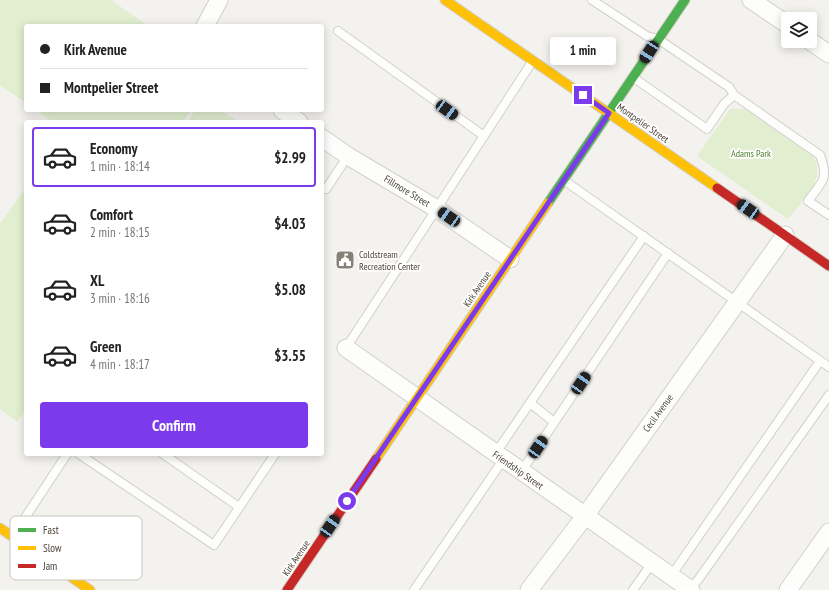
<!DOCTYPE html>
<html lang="en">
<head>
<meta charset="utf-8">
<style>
	body { margin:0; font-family:"PT Sans Narrow",sans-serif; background:#f2f2f2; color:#222; height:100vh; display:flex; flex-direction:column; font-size:15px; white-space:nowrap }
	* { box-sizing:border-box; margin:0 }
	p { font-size:13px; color:#767676 }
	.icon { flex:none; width:22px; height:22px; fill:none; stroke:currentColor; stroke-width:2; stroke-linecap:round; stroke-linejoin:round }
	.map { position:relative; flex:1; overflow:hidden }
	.drawer { position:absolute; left:24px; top:120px; width:300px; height:336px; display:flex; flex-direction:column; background:#fff; border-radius:4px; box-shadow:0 2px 10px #0003 }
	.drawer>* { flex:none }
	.banner { position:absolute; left:24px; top:24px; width:300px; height:88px; border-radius:4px; box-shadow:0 2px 10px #0003; display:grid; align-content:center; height:88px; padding:0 16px; background:#fff }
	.fabs { position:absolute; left:781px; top:12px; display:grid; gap:8px }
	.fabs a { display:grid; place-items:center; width:36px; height:36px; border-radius:4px; background:#fff; box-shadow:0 2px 10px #0003; font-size:20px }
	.end { position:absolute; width:18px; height:18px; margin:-9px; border:5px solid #7c3aed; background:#fff; box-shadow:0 0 0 2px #fff }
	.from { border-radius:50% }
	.bubble { position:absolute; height:28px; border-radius:4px; background:#fff; box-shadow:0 2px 10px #0003; font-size:13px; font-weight:700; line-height:28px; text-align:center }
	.car { position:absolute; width:12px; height:24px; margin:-12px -6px; border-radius:5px; box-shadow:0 0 3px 1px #0007; background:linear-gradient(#222 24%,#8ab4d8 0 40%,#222 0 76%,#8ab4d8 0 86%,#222 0) }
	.banner b { display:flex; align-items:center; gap:14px; height:38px; font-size:15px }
	.banner b+b { border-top:1px solid #e0e0e0 }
	.banner i { width:10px; height:10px; background:#222 }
	ul { padding:7px 0 0; list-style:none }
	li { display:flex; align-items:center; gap:12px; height:60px; margin:0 8px 6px; padding:0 8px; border:2px solid transparent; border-radius:4px }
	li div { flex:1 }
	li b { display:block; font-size:15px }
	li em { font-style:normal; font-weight:700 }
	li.active { border-color:#7c3aed }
	li>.icon { width:36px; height:36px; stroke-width:1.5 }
	.cta { display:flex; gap:8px; margin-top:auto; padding:8px 16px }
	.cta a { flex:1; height:46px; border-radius:4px; background:#7c3aed; color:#fff; font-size:16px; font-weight:700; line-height:46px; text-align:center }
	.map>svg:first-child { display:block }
</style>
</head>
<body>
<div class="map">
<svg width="829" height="590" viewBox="0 0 829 590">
	<rect width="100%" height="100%" fill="#f4f2ee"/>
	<!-- green -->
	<g fill="#e1eecf">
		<polygon points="0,0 111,0 148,26 26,26 26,103 0,85"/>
		<path d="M730,109H745L813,156C827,180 803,199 788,219L697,156Z"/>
		<polygon points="36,110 191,110 183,122 53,122"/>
		<polygon points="195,110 220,110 239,122 187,122"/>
		<polygon points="26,187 26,409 17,422 0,409 0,224"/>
	</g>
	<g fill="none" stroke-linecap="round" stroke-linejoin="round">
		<defs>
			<g id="lane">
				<path d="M592,0L647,36L658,39L729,87L734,95L820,155C829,180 823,180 808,201L829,215"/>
				<polyline points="338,31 484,136"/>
				<polyline points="634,78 707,129 724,104 734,95"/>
				<polyline points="565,181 829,367"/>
				<polyline points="326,189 348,156"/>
				<polyline points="346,348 532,62"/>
				<polyline points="530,403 554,422"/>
				<polyline points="79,454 214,545 275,454"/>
				<polyline points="163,454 239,507"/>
				<polyline points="495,454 644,236"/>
				<polyline points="521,472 668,253"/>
				<polyline points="13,536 67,454"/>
				<polyline points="671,576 820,361"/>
				<polyline points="689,589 698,580 829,395"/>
				<polyline points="414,590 503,460"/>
				<polyline points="633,590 652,563"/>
			</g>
			<g id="street">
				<polyline points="751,0 788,25"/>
				<polyline points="205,26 219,0"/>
				<polyline points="810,41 829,54"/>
				<polyline points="282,110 299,122"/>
				<polyline points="322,138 348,156 437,209 510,259"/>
				<polyline points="346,348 691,590"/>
				<polyline points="529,590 585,516 785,235"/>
				<polyline points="788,590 829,532"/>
			</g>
			<polyline id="fast" points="548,203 685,0"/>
			<g id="slow">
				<polyline points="445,0 717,188"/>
				<polyline points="376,459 548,203"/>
				<polyline points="0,528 90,590"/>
			</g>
			<g id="jam">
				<polyline points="717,188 829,266"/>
				<polyline points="287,590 376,459"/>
			</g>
		</defs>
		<!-- lane casing -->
		<use href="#lane" stroke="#d2d0cb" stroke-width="10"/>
		<!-- street casing -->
		<use href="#street" stroke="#d2d0cb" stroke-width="19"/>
		<!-- fast casing -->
		<use href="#fast" stroke="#d3cfc5" stroke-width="11"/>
		<!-- slow casing -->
		<use href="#slow" stroke="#d3cfc5" stroke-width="11"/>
		<!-- jam casing -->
		<use href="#jam" stroke="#d3cfc5" stroke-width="11"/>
		<!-- lane -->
		<use href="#lane" stroke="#fdfdfc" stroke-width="8"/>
		<!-- street -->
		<use href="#street" stroke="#fdfdfc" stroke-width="17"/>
		<!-- fast -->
		<use href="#fast" stroke="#4caf50" stroke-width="9"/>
		<!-- slow -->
		<use href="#slow" stroke="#ffc107" stroke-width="9"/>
		<!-- jam -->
		<use href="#jam" stroke="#c62828" stroke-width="9"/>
	</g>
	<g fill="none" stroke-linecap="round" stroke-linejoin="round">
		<!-- route -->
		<polyline stroke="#7c3aed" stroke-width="5" points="347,501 609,113 583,95"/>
	</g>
	<!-- icons -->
	<defs>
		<symbol id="civic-square" viewBox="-11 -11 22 22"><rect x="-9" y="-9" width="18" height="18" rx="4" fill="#868178" stroke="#fff"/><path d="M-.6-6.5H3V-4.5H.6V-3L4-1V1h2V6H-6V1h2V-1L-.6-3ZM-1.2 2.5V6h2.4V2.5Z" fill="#fff"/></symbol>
	</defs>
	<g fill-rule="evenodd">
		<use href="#civic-square" x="334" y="249" width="22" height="22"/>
	</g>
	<g text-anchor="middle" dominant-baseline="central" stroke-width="3.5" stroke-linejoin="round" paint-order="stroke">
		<!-- street labels -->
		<g font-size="10" fill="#4b4439" stroke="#fff">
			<text transform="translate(643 123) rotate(35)">Montpelier Street</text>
			<text transform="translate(407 191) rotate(31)">Fillmore Street</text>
			<text transform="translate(477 289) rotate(-56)">Kirk Avenue</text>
			<text transform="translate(658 413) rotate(-54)">Cecil Avenue</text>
			<text transform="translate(518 470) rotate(35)">Friendship Street</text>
			<text transform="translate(296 558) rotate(-56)">Kirk Avenue</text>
		</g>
		<!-- park labels -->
		<g font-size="10" fill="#4a7f2a" stroke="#fff">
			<text x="751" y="153">Adams Park</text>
		</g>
		<!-- poi labels -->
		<g font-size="10" fill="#4b4439" stroke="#fff" text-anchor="start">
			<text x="359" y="254">Coldstream<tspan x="359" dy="12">Recreation Center</tspan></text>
		</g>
	</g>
	<!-- legend -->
	<rect x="10" y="516" width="132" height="64" rx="6" fill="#fff" stroke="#c9c7c4" stroke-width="1"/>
	<rect x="18" y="528" width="18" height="4" fill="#4caf50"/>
	<rect x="18" y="546" width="18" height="4" fill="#ffc107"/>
	<rect x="18" y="564" width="18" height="4" fill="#c62828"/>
	<g font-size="11" fill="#4b4439">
		<text x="43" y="534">Fast</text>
		<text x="43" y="552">Slow</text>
		<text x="43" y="570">Jam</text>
	</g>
</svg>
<div class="fabs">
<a><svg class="icon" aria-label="layers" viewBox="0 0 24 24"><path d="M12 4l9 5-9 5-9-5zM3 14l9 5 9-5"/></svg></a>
</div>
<i class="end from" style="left:347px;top:501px"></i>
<i class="end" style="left:583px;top:95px"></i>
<div class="bubble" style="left:550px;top:37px;width:66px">1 min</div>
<i class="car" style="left:649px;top:52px;rotate:213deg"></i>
<i class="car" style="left:447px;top:110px;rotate:126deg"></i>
<i class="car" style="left:748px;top:209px;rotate:305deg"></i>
<i class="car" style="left:449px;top:217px;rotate:304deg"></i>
<i class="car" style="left:581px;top:383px;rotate:34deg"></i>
<i class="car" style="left:538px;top:447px;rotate:34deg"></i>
<i class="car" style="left:330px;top:526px;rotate:34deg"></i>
<div class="banner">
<b><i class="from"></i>Kirk Avenue</b>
<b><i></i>Montpelier Street</b>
</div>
<section class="drawer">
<ul>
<li class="active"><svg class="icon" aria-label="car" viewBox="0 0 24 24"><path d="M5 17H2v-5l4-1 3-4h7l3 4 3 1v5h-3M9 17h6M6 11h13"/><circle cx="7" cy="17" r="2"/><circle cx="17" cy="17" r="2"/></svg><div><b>Economy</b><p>1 min · 18:14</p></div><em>$2.99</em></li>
<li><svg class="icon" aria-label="car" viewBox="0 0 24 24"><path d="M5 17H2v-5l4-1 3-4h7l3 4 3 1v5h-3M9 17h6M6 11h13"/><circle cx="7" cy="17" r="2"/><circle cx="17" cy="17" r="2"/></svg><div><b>Comfort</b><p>2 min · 18:15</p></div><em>$4.03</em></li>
<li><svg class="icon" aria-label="car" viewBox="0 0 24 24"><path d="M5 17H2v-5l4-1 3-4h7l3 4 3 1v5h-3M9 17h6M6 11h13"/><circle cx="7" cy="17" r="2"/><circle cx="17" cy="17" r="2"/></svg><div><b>XL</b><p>3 min · 18:16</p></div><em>$5.08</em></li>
<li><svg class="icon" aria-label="car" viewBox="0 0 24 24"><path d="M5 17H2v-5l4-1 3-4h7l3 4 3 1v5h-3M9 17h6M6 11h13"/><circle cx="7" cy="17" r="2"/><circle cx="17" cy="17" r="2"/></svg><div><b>Green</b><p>4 min · 18:17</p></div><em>$3.55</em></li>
</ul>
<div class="cta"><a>Confirm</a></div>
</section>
</div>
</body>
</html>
